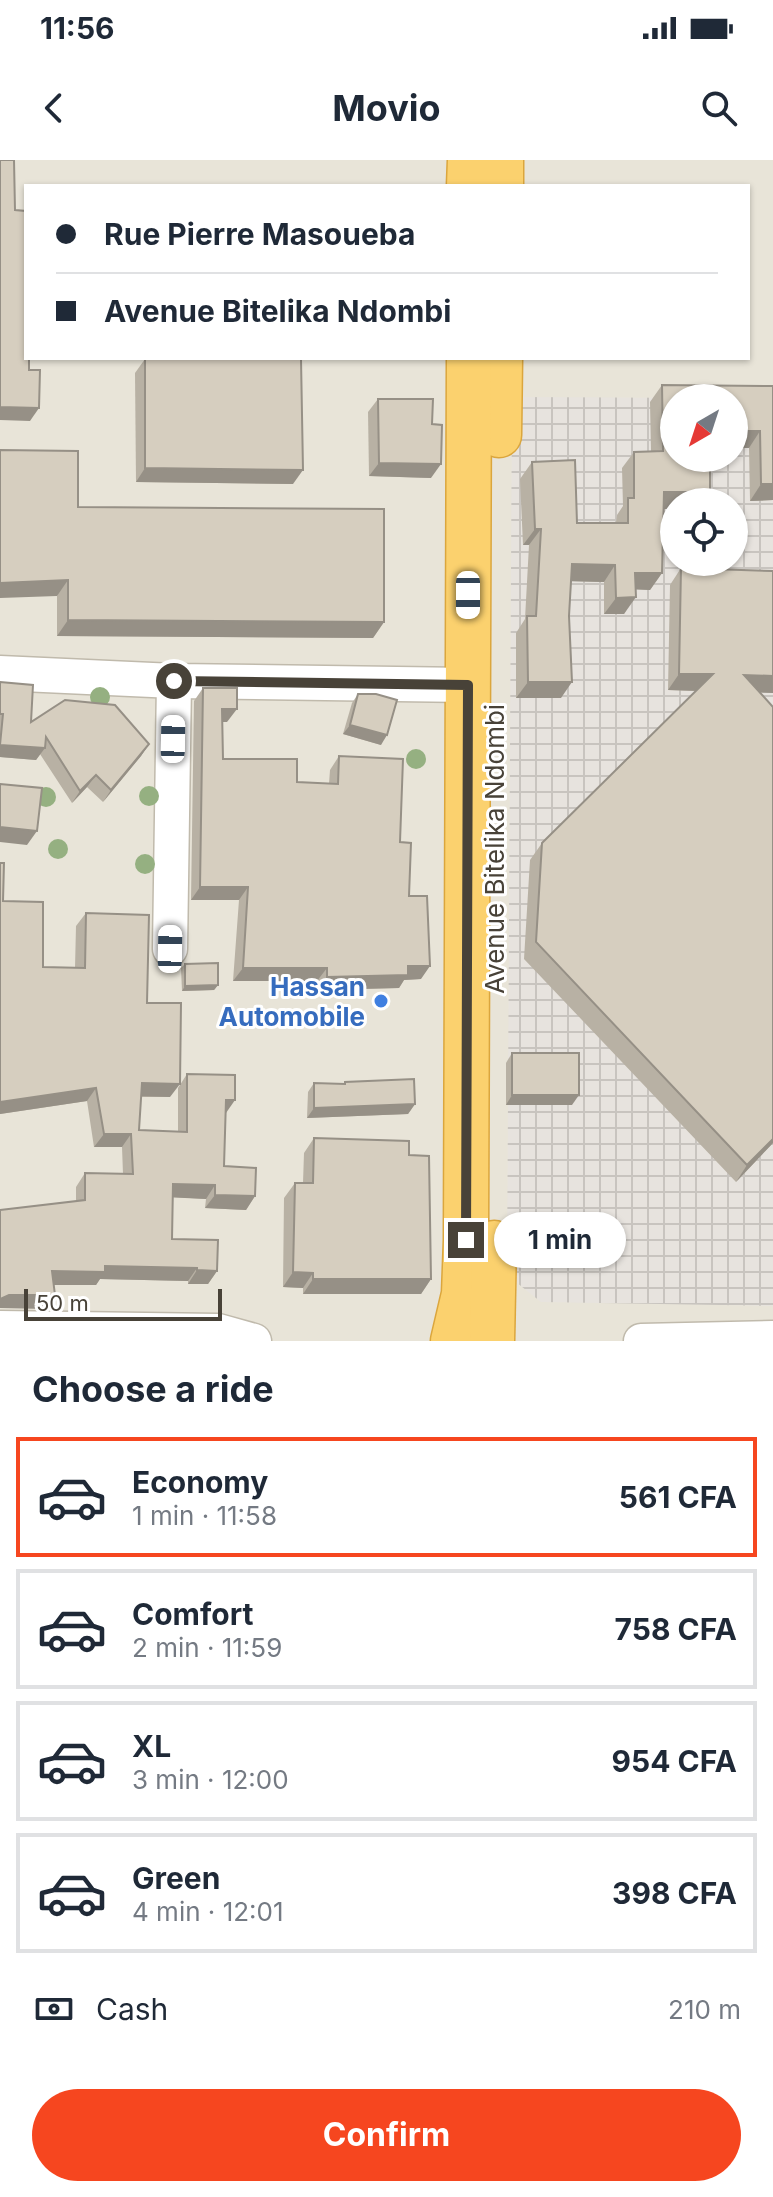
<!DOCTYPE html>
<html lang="en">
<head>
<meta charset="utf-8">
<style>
	body { margin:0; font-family:Inter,sans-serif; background:#f6f6f7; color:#1f2937; height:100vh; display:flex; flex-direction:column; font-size:30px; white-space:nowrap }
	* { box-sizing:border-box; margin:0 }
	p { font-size:26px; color:#747a83 }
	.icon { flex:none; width:44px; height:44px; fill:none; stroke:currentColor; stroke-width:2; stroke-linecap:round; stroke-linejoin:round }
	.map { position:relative; height:1181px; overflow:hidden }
	.side { display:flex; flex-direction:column; background:#fff; flex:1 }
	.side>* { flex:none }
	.hud { position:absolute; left:24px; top:24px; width:726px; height:176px; border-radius:0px; box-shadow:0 2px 6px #0004; display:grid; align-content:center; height:176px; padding:0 32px; background:#fff }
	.needle { width:52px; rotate:219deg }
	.buttons { position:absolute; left:660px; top:224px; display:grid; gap:16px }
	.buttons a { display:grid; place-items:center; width:88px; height:88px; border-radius:50%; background:#fff; box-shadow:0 2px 6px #0004; font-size:40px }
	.scale { position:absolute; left:24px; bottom:20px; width:198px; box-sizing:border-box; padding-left:8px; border:4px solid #484238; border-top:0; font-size:22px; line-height:28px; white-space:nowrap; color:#484238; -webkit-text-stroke:6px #fff; paint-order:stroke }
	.end { position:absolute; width:36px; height:36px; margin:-18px; border:10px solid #484238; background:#fff; box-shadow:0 0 0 4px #fff }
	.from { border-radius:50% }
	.bubble { position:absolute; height:56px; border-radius:28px; background:#fff; box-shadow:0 2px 6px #0004; font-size:26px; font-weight:700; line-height:56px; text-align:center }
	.car { position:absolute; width:24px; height:48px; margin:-24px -12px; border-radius:10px; box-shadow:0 0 6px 2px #0007; background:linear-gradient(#fff 24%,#345 0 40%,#fff 0 76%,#345 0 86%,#fff 0) }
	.hud b { display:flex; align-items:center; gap:28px; height:76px; font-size:30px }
	.hud b+b { border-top:2px solid #e0e1e3 }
	.hud i { width:20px; height:20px; background:#1f2937 }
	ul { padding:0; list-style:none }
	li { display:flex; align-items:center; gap:24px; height:120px; margin:0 16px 12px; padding:0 16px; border:4px solid #e0e1e3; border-radius:0px }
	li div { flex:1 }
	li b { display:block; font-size:30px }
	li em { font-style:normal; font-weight:700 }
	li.selected { border-color:#f6461f }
	li>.icon { width:72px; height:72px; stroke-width:1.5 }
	h2 { padding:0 32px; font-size:36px; line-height:96px }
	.pay { display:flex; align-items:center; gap:20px; height:88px; padding:0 32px; font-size:30px }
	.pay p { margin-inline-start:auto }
	.primary-button { display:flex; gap:16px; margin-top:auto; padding:16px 32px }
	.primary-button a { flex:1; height:92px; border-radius:48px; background:#f6461f; color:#fff; font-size:32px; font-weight:700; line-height:92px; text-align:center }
	.status { display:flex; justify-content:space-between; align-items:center; height:56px; padding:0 40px; background:#fff; direction:ltr }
	.status svg { height:22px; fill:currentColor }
	header { display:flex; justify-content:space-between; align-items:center; height:104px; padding:0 32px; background:#fff; font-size:36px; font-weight:700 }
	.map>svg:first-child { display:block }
</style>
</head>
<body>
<div class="status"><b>11:56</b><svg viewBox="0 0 49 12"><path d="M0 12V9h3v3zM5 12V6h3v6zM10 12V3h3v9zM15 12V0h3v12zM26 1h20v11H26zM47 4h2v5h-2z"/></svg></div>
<header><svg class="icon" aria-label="back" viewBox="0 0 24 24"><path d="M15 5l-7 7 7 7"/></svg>Movio<svg class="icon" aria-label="search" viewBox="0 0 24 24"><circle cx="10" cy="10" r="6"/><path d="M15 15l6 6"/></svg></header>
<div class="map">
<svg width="773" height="1181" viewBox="0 0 773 1181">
	<defs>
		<pattern id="industrial-grid" width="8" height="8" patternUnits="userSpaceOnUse" patternTransform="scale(2)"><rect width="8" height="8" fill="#e7e3de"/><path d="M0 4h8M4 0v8" fill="none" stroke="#c8c4bf"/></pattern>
	</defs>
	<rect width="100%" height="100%" fill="#f5f2ea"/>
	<!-- residential -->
	<path fill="#e8e4d8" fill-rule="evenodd" d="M0,0H773V1181H0ZM26,26H748V198H26ZM674,238H734V298H674ZM674,342H734V402H674Z"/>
	<!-- industrial -->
	<path fill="url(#industrial-grid)" fill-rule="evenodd" d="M512,237L714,238H674V298H734V238H773V1146L541,1142L507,1115ZM674,342H734V402H674Z"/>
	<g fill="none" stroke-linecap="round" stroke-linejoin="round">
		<defs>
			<g id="minor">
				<polyline points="0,513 174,521 468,525"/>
				<polyline points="170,789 174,521"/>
				<polyline points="0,1168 218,1171 254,1181"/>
				<polyline points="641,1181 773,1178"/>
			</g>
			<g id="highway">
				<polyline points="469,26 470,0"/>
				<polyline points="501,26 501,0"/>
				<polyline points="499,275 500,198"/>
				<polyline points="453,1181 464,1134 466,1080 469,198"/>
				<polyline points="492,1181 494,1083"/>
			</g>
		</defs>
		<!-- minor casing -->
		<use href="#minor" stroke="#c0baac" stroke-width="37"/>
		<!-- highway casing -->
		<use href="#highway" stroke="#dba63d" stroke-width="47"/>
		<!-- minor -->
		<use href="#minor" stroke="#fff" stroke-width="34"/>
		<!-- highway -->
		<use href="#highway" stroke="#fbd16e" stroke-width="44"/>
	</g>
	<!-- trees -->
	<g fill="#95b081">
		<circle cx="100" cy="537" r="10"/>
		<circle cx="416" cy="599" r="10"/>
		<circle cx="149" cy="636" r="10"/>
		<circle cx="46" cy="637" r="10"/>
		<circle cx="58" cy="689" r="10"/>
		<circle cx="145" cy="704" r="10"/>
	</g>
	<!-- wall -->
	<g fill="#b8b1a4">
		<polygon points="145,199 293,324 136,322 135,213"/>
		<polygon points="662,225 773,226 773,340 750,341 749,288 734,288 734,238 674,342 674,349 663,349 662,413 650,430 636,429 624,454 604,454 604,422 571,421 561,538 516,538 516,473 525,459 529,385 523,385 520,319 532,302 577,363 616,363 617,355 623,346 622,308 634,292 651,291 650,242"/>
		<polygon points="378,239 431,318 369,316 368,252"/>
		<polygon points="78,347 384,462 373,478 57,476 57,436"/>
		<polygon points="681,408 759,532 773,983 736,1022 524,799 530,700 542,683 696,531 668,530 670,425"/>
		<polygon points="0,522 31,562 149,584 141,596 103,642 87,627 72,643 40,594 36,600 0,597"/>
		<polygon points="203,528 227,562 222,562 223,599 297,622 329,624 330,610 339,596 400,682 409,736 421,819 404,820 399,828 318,830 317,821 233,821 239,740 191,740 194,541"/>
		<polygon points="358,534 381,585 343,574 352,543"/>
		<polygon points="0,703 3,741 43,807 75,808 76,766 86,753 147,843 170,937 141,937 139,970 178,972 178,928 187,914 226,953 224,1006 255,1036 246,1050 205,1048 206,1039 173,1037 172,1079 217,1111 208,1124 188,1124 188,1121 100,1119 96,1125 54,1125 46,1149 76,1041 76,1027 85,1013 123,1014 122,987 94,987 87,941 0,954"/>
		<polygon points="185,804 218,825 214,830 182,831 181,808"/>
		<polygon points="512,893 572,945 506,945 506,903"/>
		<polygon points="345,922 415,944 408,954 307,958 308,932 314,923 343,924"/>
		<polygon points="314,978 409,995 431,1119 421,1134 303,1134 303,1128 283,1127 284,1038 295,1023 303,1023 304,993"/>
	</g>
	<!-- shaded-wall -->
	<g fill="#969086">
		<polygon points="0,247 39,248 30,261 0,260"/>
		<polygon points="734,271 760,271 749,288 734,288"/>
		<polygon points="379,303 441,304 431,318 369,316"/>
		<polygon points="145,308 303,310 293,324 136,322"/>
		<polygon points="761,324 773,324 773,340 750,341"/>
		<polygon points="664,332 710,332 703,342 674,342 674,349 652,349"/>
		<polygon points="535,369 541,369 529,385 523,385"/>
		<polygon points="572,404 615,405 604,422 561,421"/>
		<polygon points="635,413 662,413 650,430 623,429"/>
		<polygon points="68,420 57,436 0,438 0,423"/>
		<polygon points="636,437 624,454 604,454 616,438"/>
		<polygon points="68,460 384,462 373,478 57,476"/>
		<polygon points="679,514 713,514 701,531 668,530"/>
		<polygon points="744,515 773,516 773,533 732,532"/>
		<polygon points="528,522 572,522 561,538 516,538"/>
		<polygon points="222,549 237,549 227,562 213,562"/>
		<polygon points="350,565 387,575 381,585 343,574"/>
		<polygon points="149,584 141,596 103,642 111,630"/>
		<polygon points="0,585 45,588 36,600 0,597"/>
		<polygon points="96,615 87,627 72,643 80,631"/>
		<polygon points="0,667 37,671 27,685 0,682"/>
		<polygon points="200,727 248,727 239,740 191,740"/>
		<polygon points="408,806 430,806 421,819 404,820 399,828 318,830 327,817"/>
		<polygon points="243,808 327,808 317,821 233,821"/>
		<polygon points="218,825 214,830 182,831 185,826"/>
		<polygon points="142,923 180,924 170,937 133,936"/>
		<polygon points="96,928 87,941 0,954 0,942"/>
		<polygon points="512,935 579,935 572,945 506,945"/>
		<polygon points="226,940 235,940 226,953"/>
		<polygon points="415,944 408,954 307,958 314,948"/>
		<polygon points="104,974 131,974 122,987 94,987"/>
		<polygon points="773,979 773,983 736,1022 747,1005"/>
		<polygon points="173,1024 215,1025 206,1039 164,1037"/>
		<polygon points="215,1035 255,1036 246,1050 205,1048"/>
		<polygon points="105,1106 197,1108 188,1121 100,1119 96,1125 43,1125 52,1111"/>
		<polygon points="197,1110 217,1111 208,1124 188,1124"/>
		<polygon points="293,1112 313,1113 303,1128 283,1127"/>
		<polygon points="313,1119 431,1119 421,1134 303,1134"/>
		<polygon points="9,1135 55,1135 46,1149 0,1148 0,1139"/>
	</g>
	<!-- building -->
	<g fill="#d6cebf" stroke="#969086" stroke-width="2">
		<polygon points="0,0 14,0 15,50 26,51 26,198 29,198 29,210 40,210 39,248 0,247"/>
		<polygon points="145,199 301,199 303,310 145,308"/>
		<polygon points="662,225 773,226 773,324 761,324 760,271 734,271 734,238 674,238 674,298 710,298 710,332 664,332 662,413 635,413 636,437 616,438 615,405 572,404 569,456 572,522 528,522 527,456 536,456 541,369 535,369 532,302 575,300 577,363 628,363 628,338 634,338 634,292 663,291"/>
		<polygon points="378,239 433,239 432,264 442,265 441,304 379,303"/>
		<polygon points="0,290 78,291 78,347 384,349 384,462 68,460 68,420 0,423"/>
		<polygon points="681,408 773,411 773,516 744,515 773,547 773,979 747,1005 536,782 542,683 713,514 679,514"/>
		<polygon points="0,522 33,525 31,562 65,540 115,545 149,584 111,630 96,615 80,631 46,577 45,588 0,585 3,554 0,554"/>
		<polygon points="203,528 237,528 237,549 222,549 223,599 297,599 297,622 338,624 339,596 403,599 400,682 411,683 409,736 427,736 430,806 408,806 408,815 327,817 327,808 243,808 248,727 200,727"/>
		<polygon points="358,534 376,534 397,540 387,575 350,565"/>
		<polygon points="0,624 42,628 37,671 0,667"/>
		<polygon points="0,703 4,703 3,741 43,742 43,807 85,808 86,753 149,755 147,843 181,843 180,924 142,923 139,970 187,972 187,914 235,915 235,940 226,940 224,1006 256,1008 255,1036 215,1035 215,1025 173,1024 172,1079 218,1080 217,1111 197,1110 197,1108 105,1106 105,1112 52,1111 55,1135 9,1135 0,1139 0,1050 85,1040 85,1013 133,1014 131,974 104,974 96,928 0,942"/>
		<polygon points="218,803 218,825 185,826 185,804"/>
		<rect x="512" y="893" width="67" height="42"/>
		<polygon points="414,919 415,944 314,948 314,923 345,924 345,922"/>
		<polygon points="314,978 409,981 409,995 429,996 431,1119 313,1119 313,1113 293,1112 295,1023 313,1023"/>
	</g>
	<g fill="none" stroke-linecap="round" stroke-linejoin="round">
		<!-- route -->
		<polyline stroke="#484238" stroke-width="10" points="174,521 468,525 466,1080"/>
	</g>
	<!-- markers -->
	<circle fill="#3f7fe0" stroke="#fff" stroke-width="3" cx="381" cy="841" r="8"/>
	<g text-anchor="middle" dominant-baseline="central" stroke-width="6" stroke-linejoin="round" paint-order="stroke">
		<!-- street labels -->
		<g font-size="26" fill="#484238" stroke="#fff">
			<text transform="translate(494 689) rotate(-90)">Avenue Bitelika Ndombi</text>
		</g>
		<!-- shop labels -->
		<g font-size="26" font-weight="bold" fill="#366cbe" stroke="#fff" text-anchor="end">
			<text x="365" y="826">Hassan<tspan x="365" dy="30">Automobile</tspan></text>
		</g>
	</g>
</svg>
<div class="buttons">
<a><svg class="needle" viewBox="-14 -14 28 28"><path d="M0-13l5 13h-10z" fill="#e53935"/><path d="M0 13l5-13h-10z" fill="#747a83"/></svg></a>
<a><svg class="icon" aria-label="locate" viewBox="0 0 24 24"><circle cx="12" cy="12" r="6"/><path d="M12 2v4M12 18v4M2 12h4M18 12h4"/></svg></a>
</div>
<div class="scale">50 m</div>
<i class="end from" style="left:174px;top:521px"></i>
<i class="end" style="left:466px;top:1080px"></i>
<div class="bubble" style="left:494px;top:1052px;width:132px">1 min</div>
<i class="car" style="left:468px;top:435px;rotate:180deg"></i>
<i class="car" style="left:173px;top:579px;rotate:1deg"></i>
<i class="car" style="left:170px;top:789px;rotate:1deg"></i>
<div class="hud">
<b><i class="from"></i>Rue Pierre Masoueba</b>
<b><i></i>Avenue Bitelika Ndombi</b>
</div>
</div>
<section class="side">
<h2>Choose a ride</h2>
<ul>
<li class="selected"><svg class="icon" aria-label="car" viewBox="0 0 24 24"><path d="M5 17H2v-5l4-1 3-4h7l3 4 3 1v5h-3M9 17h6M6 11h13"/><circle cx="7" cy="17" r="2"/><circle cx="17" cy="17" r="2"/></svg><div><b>Economy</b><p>1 min · 11:58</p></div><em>561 CFA</em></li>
<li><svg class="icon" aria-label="car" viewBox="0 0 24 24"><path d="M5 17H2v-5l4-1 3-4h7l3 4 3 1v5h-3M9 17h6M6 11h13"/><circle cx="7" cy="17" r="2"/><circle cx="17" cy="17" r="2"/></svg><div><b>Comfort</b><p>2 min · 11:59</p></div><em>758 CFA</em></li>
<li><svg class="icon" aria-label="car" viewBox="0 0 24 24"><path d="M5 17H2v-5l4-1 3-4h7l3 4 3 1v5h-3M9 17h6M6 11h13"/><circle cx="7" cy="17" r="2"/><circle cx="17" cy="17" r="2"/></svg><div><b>XL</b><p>3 min · 12:00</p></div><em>954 CFA</em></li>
<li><svg class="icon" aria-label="car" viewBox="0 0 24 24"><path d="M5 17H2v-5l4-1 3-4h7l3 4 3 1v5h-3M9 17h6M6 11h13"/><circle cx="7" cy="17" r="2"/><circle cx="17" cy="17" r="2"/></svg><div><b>Green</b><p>4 min · 12:01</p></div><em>398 CFA</em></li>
</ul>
<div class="pay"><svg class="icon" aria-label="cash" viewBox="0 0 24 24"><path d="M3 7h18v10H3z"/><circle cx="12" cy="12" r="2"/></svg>Cash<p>210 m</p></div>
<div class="primary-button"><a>Confirm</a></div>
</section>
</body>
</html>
